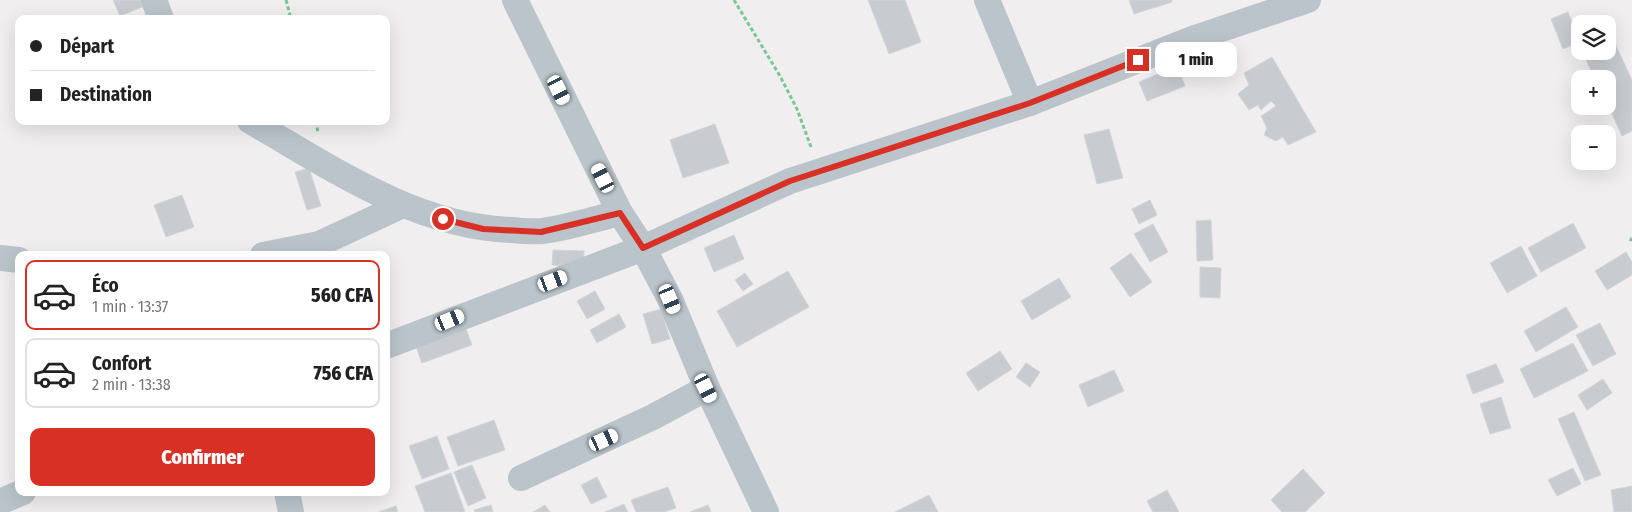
<!DOCTYPE html>
<html lang="fr">
<head>
<meta charset="utf-8">
<style>
	body { margin:0; font-family:"Fira Sans Condensed",sans-serif; background:#f6f6f6; color:#222; height:100vh; display:flex; flex-direction:column; font-size:19px; white-space:nowrap }
	* { box-sizing:border-box; margin:0 }
	p { font-size:16px; color:#767676 }
	.icon { flex:none; width:28px; height:28px; fill:none; stroke:currentColor; stroke-width:2; stroke-linecap:round; stroke-linejoin:round }
	.map { position:relative; flex:1; overflow:hidden }
	.side { position:absolute; left:15px; top:251px; width:375px; height:245px; display:flex; flex-direction:column; background:#fff; border-radius:10px; box-shadow:0 5px 20px #0002 }
	.side>* { flex:none }
	.banner { position:absolute; left:15px; top:15px; width:375px; height:110px; border-radius:10px; box-shadow:0 5px 20px #0002; display:grid; align-content:center; height:110px; padding:0 15px; background:#fff }
	.tools { position:absolute; left:1571px; top:15px; display:grid; gap:10px }
	.tools a { display:grid; place-items:center; width:45px; height:45px; border-radius:10px; background:#fff; box-shadow:0 5px 20px #0002; font-size:25px }
	.end { position:absolute; width:22px; height:22px; margin:-11px; border:6px solid #d93025; background:#fff; box-shadow:0 0 0 2px #fff }
	.from { border-radius:50% }
	.bubble { position:absolute; height:35px; border-radius:10px; background:#fff; box-shadow:0 5px 20px #0002; font-size:16px; font-weight:800; line-height:35px; text-align:center }
	.car { position:absolute; width:15px; height:30px; margin:-15px -8px; border-radius:6px; box-shadow:0 0 4px 1px #0007; background:linear-gradient(#fff 24%,#345 0 40%,#fff 0 76%,#345 0 86%,#fff 0) }
	.banner b { display:flex; align-items:center; gap:18px; height:48px; font-size:19px }
	.banner b+b { border-top:1px solid #e0e0e0 }
	.banner i { width:12px; height:12px; background:#222 }
	ul { padding:9px 0 0; list-style:none }
	li { display:flex; align-items:center; gap:15px; height:70px; margin:0 10px 8px; padding:0 5px; border:2px solid #e0e0e0; border-radius:10px }
	li div { flex:1 }
	li b { display:block; font-size:19px }
	li em { font-style:normal; font-weight:800 }
	li.active { border-color:#d93025 }
	li>.icon { width:45px; height:45px; stroke-width:1.5 }
	.primary-button { display:flex; gap:10px; margin-top:auto; padding:10px 15px }
	.primary-button a { flex:1; height:58px; border-radius:10px; background:#d93025; color:#fff; font-size:20px; font-weight:800; line-height:58px; text-align:center }
	.map>svg:first-child { display:block }
</style>
</head>
<body>
<div class="map">
<svg width="1632" height="512" viewBox="0 0 1632 512">
	<rect width="100%" height="100%" fill="#f0eeee"/>
	<!-- building -->
	<g fill="#c8ccd0" stroke="#d2d5d9">
		<polygon points="113,0 145,0 147,5 120,16"/>
		<polygon points="868,0 905,0 921,42 889,54"/>
		<polygon points="1129,0 1172,0 1172,2 1134,14"/>
		<polygon points="1568,12 1580,42 1563,49 1551,19"/>
		<polygon points="1611,35 1632,80 1632,131 1622,136 1608,105 1608,79 1595,79 1582,51 1608,51 1608,36"/>
		<polygon points="1272,57 1316,132 1288,145 1283,137 1276,141 1264,135 1267,128 1261,116 1276,106 1271,101 1261,110 1258,105 1249,110 1238,94 1249,85 1244,73"/>
		<polygon points="1177,66 1185,86 1147,101 1139,82"/>
		<polygon points="715,124 729,163 683,178 670,140"/>
		<polygon points="1109,129 1123,178 1097,184 1084,135"/>
		<polygon points="309,168 321,206 307,210 295,172"/>
		<polygon points="182,195 194,227 166,237 154,205"/>
		<polygon points="1150,200 1157,215 1139,224 1132,209"/>
		<polygon points="1211,220 1213,260 1197,261 1196,221"/>
		<polygon points="1573,223 1586,248 1541,272 1528,248"/>
		<polygon points="1153,224 1168,252 1150,262 1134,234"/>
		<polygon points="734,235 744,259 714,272 704,248"/>
		<polygon points="1521,246 1537,276 1507,293 1490,263"/>
		<polygon points="553,250 584,251 583,268 552,265"/>
		<polygon points="1626,252 1632,262 1632,275 1607,290 1595,271"/>
		<polygon points="1131,253 1152,282 1130,297 1110,268"/>
		<polygon points="1200,267 1221,268 1220,298 1200,297"/>
		<polygon points="788,271 809,307 737,347 717,311"/>
		<polygon points="745,273 753,284 743,291 735,280"/>
		<polygon points="1059,278 1071,297 1032,320 1021,301"/>
		<polygon points="595,291 605,309 587,319 577,301"/>
		<polygon points="1566,307 1578,327 1536,352 1524,331"/>
		<polygon points="661,309 670,339 652,344 643,314"/>
		<polygon points="619,314 626,327 597,343 590,330"/>
		<polygon points="462,318 472,345 422,363 412,336"/>
		<polygon points="1600,323 1616,354 1593,366 1576,335"/>
		<polygon points="1573,343 1588,371 1534,398 1520,369"/>
		<polygon points="1000,351 1012,369 978,391 966,373"/>
		<polygon points="1026,363 1040,372 1030,387 1016,377"/>
		<polygon points="1496,364 1504,382 1473,394 1466,375"/>
		<polygon points="1114,370 1124,391 1088,407 1079,385"/>
		<polygon points="1603,379 1612,393 1587,410 1578,395"/>
		<polygon points="1501,397 1511,428 1490,434 1480,404"/>
		<polygon points="1574,412 1601,475 1585,481 1558,419"/>
		<polygon points="494,420 505,450 458,466 447,437"/>
		<polygon points="437,436 449,469 422,479 409,446"/>
		<polygon points="472,465 486,498 468,506 454,472"/>
		<polygon points="1573,468 1581,484 1557,496 1548,480"/>
		<polygon points="1303,469 1325,493 1305,512 1282,512 1271,500"/>
		<polygon points="451,473 465,512 425,512 415,486"/>
		<polygon points="597,477 607,497 591,504 581,485"/>
		<polygon points="1632,486 1632,512 1614,512 1611,490"/>
		<polygon points="668,487 676,508 664,512 636,512 631,500"/>
		<polygon points="1167,490 1179,512 1153,512 1147,501"/>
		<polygon points="929,495 938,512 895,512"/>
		<polygon points="624,504 628,512 605,512"/>
		<polygon points="491,505 493,512 475,512 474,510"/>
		<polygon points="545,505 550,512 533,512"/>
		<polygon points="708,505 711,512 690,512"/>
		<polygon points="396,506 398,512 379,512"/>
	</g>
	<g fill="none" stroke-linecap="round" stroke-linejoin="round">
		<!-- path -->
		<g stroke="#79c796" stroke-width="3" stroke-dasharray="4 2.5" stroke-linecap="butt">
			<polyline points="286,0 291,19"/>
			<polyline points="734,0 780,76 797,109 811,147"/>
			<polyline points="316,121 318,133"/>
			<polyline points="1630,241 1632,238"/>
		</g>
		<!-- street -->
		<g stroke="#bac4ca" stroke-width="26">
			<polyline points="154,0 161,19"/>
			<polyline points="515,0 620,213 643,248 670,299 707,388 766,512"/>
			<polyline points="987,0 1030,103"/>
			<path d="M250,121C332,168 414,226 511,230C521,231 532,232 542,231C568,228 594,219 620,213"/>
			<polyline points="263,255 319,244 403,205"/>
			<polyline points="0,258 19,260"/>
			<polyline points="386,346 643,248 790,181 1030,103 1192,39 1308,0"/>
			<polyline points="521,478 653,417 707,388"/>
			<polyline points="287,492 291,512"/>
			<polyline points="0,502 23,492"/>
		</g>
	</g>
	<g fill="none" stroke-linecap="round" stroke-linejoin="round">
		<!-- route -->
		<polyline stroke="#d93025" stroke-width="6" points="443,219 483,229 541,232 620,213 643,248 790,181 1030,103 1138,60"/>
	</g>
</svg>
<div class="tools">
<a><svg class="icon" aria-label="layers" viewBox="0 0 24 24"><path d="M12 4l9 5-9 5-9-5zM3 14l9 5 9-5"/></svg></a>
<a>+</a>
<a>−</a>
</div>
<i class="end from" style="left:443px;top:219px"></i>
<i class="end" style="left:1138px;top:60px"></i>
<div class="bubble" style="left:1155px;top:42px;width:82px">1 min</div>
<i class="car" style="left:559px;top:90px;rotate:154deg"></i>
<i class="car" style="left:603px;top:178px;rotate:333deg"></i>
<i class="car" style="left:553px;top:281px;rotate:69deg"></i>
<i class="car" style="left:670px;top:299px;rotate:157deg"></i>
<i class="car" style="left:450px;top:320px;rotate:68deg"></i>
<i class="car" style="left:706px;top:388px;rotate:154deg"></i>
<i class="car" style="left:604px;top:440px;rotate:65deg"></i>
<div class="banner">
<b><i class="from"></i>Départ</b>
<b><i></i>Destination</b>
</div>
<section class="side">
<ul>
<li class="active"><svg class="icon" aria-label="car" viewBox="0 0 24 24"><path d="M5 17H2v-5l4-1 3-4h7l3 4 3 1v5h-3M9 17h6M6 11h13"/><circle cx="7" cy="17" r="2"/><circle cx="17" cy="17" r="2"/></svg><div><b>Éco</b><p>1 min · 13:37</p></div><em>560 CFA</em></li>
<li><svg class="icon" aria-label="car" viewBox="0 0 24 24"><path d="M5 17H2v-5l4-1 3-4h7l3 4 3 1v5h-3M9 17h6M6 11h13"/><circle cx="7" cy="17" r="2"/><circle cx="17" cy="17" r="2"/></svg><div><b>Confort</b><p>2 min · 13:38</p></div><em>756 CFA</em></li>
</ul>
<div class="primary-button"><a>Confirmer</a></div>
</section>
</div>
</body>
</html>
